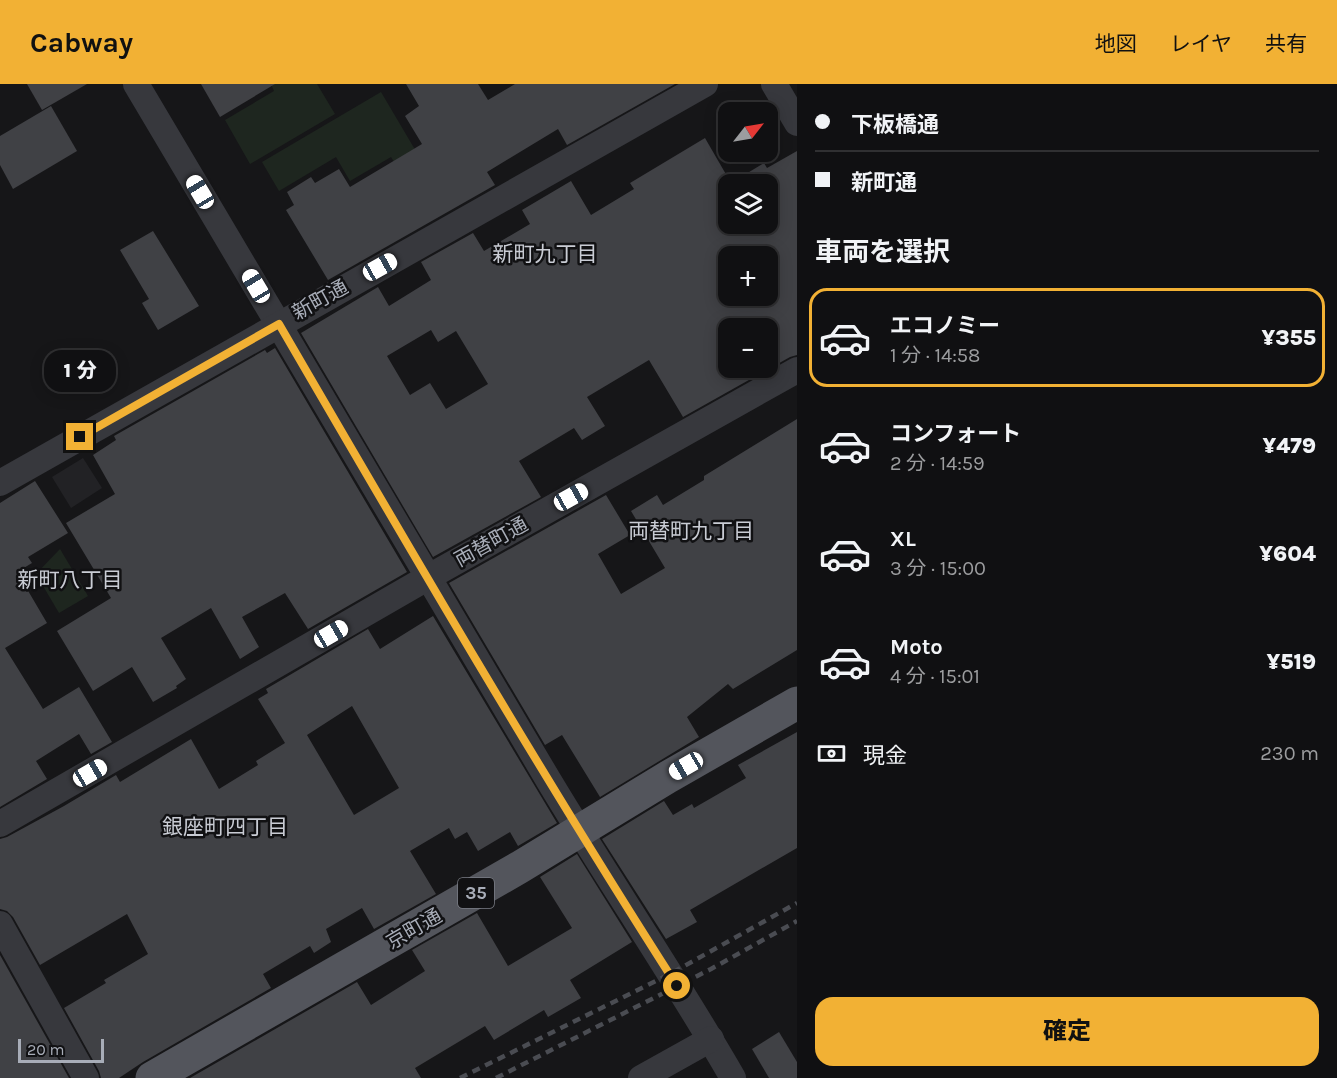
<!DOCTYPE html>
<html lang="ja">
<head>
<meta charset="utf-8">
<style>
	body { margin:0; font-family:Karla,"Noto Sans JP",sans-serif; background:#19191b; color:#f1f3f6; height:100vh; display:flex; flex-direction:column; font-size:22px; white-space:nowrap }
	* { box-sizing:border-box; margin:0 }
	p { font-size:20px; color:#9c9d9f }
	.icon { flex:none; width:33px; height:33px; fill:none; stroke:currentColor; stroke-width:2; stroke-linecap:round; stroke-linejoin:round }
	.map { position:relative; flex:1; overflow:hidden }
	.drawer { display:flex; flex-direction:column; background:#101012; width:540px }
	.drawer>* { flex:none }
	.guide { display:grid; align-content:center; height:132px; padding:0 18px; background:#101012 }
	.needle { width:39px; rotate:59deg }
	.controls { position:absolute; left:718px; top:18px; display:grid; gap:12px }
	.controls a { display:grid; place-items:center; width:60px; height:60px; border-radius:12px; background:#101012; box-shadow:0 3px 15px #0003,0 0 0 2px #303032; font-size:30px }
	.scale { position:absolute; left:18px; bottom:15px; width:86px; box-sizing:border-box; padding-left:6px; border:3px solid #a8adb8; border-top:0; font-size:16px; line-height:21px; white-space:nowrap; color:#a8adb8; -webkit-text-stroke:4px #111113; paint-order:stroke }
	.end { position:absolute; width:27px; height:27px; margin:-14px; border:8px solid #f2b134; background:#111; box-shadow:0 0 0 3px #111 }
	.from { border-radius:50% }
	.bubble { position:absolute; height:42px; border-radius:18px; background:#101012; box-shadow:0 3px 15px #0003,0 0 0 2px #303032; font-size:20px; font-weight:800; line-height:42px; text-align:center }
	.car { position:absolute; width:18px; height:36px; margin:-18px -9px; border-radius:8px; box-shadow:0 0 4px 2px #0007; background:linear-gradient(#fff 24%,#345 0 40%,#fff 0 76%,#345 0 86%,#fff 0) }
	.guide b { display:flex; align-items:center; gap:21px; height:57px; font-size:22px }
	.guide b+b { border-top:2px solid #303032 }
	.guide i { width:15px; height:15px; background:#f1f3f6 }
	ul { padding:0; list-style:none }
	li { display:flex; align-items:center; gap:18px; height:99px; margin:0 12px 9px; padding:0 6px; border:3px solid transparent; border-radius:18px }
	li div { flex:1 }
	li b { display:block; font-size:22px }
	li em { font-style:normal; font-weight:800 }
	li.on { border-color:#f2b134 }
	li>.icon { width:54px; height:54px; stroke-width:1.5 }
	h2 { padding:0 18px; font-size:27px; line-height:72px }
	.pay { display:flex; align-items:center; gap:15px; height:66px; padding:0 18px; font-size:22px }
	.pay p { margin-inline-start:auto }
	.cta { display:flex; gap:12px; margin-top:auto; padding:12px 18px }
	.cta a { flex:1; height:69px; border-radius:18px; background:#f2b134; color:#111; font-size:24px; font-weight:800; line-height:69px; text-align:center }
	header { display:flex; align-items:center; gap:36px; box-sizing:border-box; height:84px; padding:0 30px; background:#f2b134; color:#111 }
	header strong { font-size:28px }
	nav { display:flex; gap:33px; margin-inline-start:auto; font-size:21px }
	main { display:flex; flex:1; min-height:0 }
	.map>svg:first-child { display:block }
</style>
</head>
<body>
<header>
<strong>Cabway</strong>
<nav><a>地図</a><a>レイヤ</a><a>共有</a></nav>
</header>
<main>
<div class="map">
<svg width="797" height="994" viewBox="0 0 797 994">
	<rect width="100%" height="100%" fill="#161618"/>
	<!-- built -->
	<polygon fill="#222225" points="83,374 102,404 71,424 52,393"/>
	<!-- green -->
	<g fill="#1e261f">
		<polygon points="271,0 317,0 335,30 250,80 225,36 274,7"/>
		<polygon points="381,8 417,69 396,81 391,73 350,97 336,73 279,107 262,78"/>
		<polygon points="60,465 88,512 59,529 36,490"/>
	</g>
	<!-- building -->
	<g fill="#404145" fill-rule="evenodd">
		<polygon points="27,0 87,0 42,26"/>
		<polygon points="201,0 275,0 220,33"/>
		<polygon points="406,0 478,0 488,16 515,0 675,0 567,61 558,45 487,88 495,101 328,196 286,126 294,121 287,108 311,93 315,99 339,85 350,103 422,60 405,32 419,22"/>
		<polygon points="51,22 77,67 13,105 0,81 0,52"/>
		<path d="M705,54L731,99L764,79L767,84L797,67V271L790,273L683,333L649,276L587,313L605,342L582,356L574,344L519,377L541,413L433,473L301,249L378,203L389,222L431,196L421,178L473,149L484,167L530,140L522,126L571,97L591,131L634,105L630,99ZM729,100H768V140H729ZM729,172H768V212H729ZM729,244H768V284H729ZM431,246L438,258L456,247L488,300L446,325L430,299L410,311L387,272Z"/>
		<polygon points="153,147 199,222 158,246 142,219 149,215 120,166"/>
		<polygon points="275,264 407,488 308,545 285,509 242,533 259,563 240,575 211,524 161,554 186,595 176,602 177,604 153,618 132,583 93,607 57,547 111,514 66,439 115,410 93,371 116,356 114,352 265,266 267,269"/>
		<polygon points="797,335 797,566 733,605 728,600 687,633 699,653 600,713 562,651 545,661 449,499 606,411 630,451 598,470 621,510 665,484 631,427 657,411 663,421 704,396 704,392"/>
		<polygon points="35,397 68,449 28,473 32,479 17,488 47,539 5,564 43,625 79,603 112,658 91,670 79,650 36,677 47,695 0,723 0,419"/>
		<path d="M433,532L557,739L518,762L510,748L478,767L467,748L455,755L449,744L410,767L436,810L374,845L362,824L326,845L331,858L314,869L310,862L263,890L271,904L143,978L119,994H101L99,987L64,924L106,899L104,896L148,870L127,830L40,881L13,833L7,827L0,825V755L7,753L64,722L116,691L120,698L191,655L219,705L258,681L256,677L285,659L258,615L268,609L266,605L368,545L380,565ZM352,622L399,704L354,731L307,651Z"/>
		<polygon points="797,648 797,764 690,826 697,838 666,855 602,755 664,717 673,731 692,720 694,724 746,694 738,681"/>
		<polygon points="577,770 632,858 570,896 581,914 548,933 544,926 494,956 485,942 415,984 421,994 190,994 357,898 371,921 425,887 412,866 477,829 508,882 572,844 540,793"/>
		<polygon points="0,871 69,994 0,994"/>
		<polygon points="779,948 797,978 797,994 769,994 752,965"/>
	</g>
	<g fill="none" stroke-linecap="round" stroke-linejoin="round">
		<!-- street -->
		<g stroke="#37383d" stroke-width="26">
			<path d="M136,0C274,232 410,465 549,697C609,797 675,893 733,994"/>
			<polyline points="774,0 797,39"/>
			<polyline points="0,399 705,0"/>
			<polyline points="0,740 427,494 797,286"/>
			<polyline points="0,840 86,994"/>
			<polyline points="641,994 711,955"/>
		</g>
		<!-- primary -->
		<polyline stroke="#53555c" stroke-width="33" points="152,994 520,783 668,693 797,619"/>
		<!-- rail -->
		<g stroke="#4a4c52" stroke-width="4.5" stroke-dasharray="8 6" stroke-linecap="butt">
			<polyline points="460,994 670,890 797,819"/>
			<polyline points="496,994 711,885 797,837"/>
		</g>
	</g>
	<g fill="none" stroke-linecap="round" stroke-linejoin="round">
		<!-- route -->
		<path stroke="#f2b134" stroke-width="8" d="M80,353L279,240C408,462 538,685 677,902"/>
	</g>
	<g text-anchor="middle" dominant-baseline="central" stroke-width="5" stroke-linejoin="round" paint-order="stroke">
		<!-- shield labels -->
		<rect fill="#111113" stroke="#7b7e86" stroke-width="1.5" x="458" y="794" width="36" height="30" rx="4.5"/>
		<g font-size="18" font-weight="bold" fill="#a8adb8">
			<text x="476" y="809">35</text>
		</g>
		<!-- street labels -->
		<g font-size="20" fill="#a8adb8" stroke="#111113">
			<text transform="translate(320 216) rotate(-29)">新町通</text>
			<text transform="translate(491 458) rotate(-29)">両替町通</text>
			<text transform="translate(414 845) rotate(-30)">京町通</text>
		</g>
		<!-- neighbourhood labels -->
		<g font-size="21" fill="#c9ccd4" stroke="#111113">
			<text x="545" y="170">新町九丁目</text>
			<text x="691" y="447">両替町九丁目</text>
			<text x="70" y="496">新町八丁目</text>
			<text x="225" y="743">銀座町四丁目</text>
		</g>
	</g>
</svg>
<div class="controls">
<a><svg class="needle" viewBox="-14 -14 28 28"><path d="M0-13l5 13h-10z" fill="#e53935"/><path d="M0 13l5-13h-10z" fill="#9c9d9f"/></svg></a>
<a><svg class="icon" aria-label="layers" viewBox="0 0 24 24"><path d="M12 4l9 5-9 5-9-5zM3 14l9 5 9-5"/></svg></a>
<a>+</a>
<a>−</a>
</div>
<div class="scale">20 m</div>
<i class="end from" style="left:677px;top:902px"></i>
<i class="end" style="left:80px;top:353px"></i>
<div class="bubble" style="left:44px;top:266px;width:72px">1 分</div>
<i class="car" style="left:200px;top:108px;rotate:329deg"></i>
<i class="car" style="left:380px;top:183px;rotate:61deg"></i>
<i class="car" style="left:256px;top:202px;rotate:329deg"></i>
<i class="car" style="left:571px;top:413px;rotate:61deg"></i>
<i class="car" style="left:331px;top:550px;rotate:60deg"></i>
<i class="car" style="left:686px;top:682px;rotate:240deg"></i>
<i class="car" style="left:90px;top:689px;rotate:60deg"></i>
</div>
<section class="drawer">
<div class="guide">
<b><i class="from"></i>下板橋通</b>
<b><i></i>新町通</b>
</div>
<h2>車両を選択</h2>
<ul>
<li class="on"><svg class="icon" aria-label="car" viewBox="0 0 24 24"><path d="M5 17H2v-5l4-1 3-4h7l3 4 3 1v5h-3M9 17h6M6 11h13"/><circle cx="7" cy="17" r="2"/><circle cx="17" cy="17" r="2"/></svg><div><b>エコノミー</b><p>1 分 · 14:58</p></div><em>¥355</em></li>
<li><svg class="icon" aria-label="car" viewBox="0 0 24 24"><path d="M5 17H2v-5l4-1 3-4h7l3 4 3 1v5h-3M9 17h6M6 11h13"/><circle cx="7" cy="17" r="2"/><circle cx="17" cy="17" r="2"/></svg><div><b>コンフォート</b><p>2 分 · 14:59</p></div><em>¥479</em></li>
<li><svg class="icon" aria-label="car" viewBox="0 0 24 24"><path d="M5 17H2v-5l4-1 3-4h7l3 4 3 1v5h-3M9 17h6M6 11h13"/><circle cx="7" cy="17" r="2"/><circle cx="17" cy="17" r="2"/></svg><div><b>XL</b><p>3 分 · 15:00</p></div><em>¥604</em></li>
<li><svg class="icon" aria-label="car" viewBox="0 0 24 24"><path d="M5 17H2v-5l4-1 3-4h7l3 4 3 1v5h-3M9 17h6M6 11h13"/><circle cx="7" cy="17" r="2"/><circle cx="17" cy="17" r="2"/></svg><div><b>Moto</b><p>4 分 · 15:01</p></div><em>¥519</em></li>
</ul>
<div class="pay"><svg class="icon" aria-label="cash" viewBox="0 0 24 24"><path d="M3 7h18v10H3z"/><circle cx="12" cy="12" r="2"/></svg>現金<p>230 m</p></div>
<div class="cta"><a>確定</a></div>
</section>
</main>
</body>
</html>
